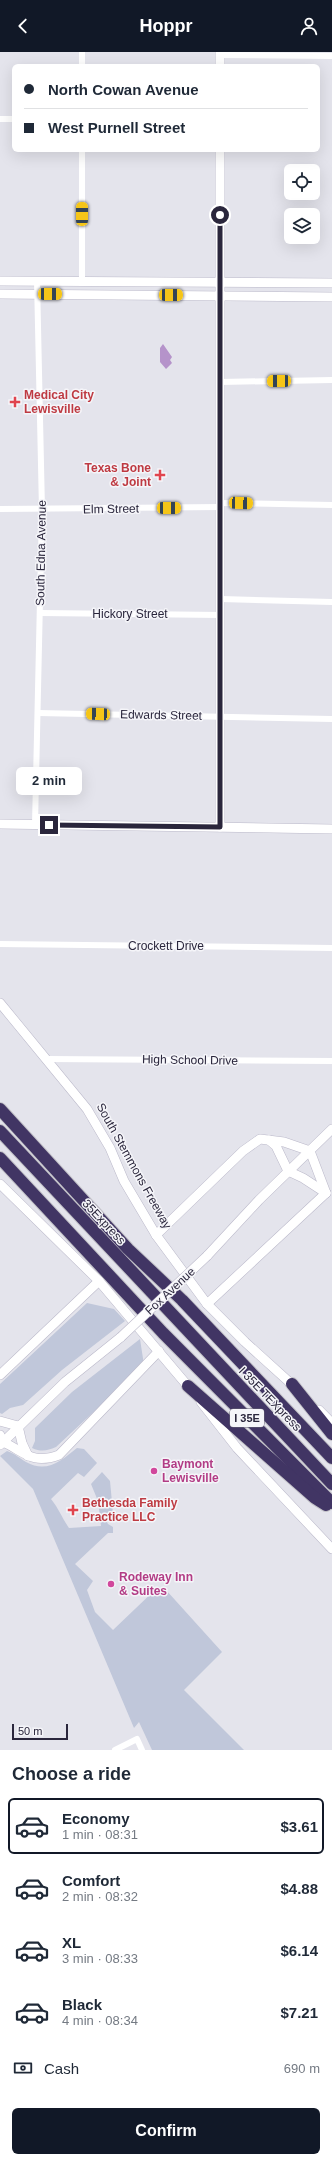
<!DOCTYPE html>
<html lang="en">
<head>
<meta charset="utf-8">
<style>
	body { margin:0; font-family:Helvetica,sans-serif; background:#f6f6f7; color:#1f2937; height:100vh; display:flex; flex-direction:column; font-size:15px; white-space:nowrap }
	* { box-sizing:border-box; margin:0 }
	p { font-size:13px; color:#747a83 }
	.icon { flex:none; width:22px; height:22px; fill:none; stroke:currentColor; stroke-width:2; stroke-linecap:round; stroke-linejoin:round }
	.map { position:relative; height:1698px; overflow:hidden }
	.side { display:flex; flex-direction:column; background:#fff; flex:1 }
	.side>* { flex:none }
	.guide { position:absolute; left:12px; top:12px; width:308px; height:88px; border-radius:6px; box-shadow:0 4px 16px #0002; display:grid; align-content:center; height:88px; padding:0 12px; background:#fff }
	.buttons { position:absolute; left:284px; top:112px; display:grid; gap:8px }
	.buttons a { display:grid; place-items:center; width:36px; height:36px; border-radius:6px; background:#fff; box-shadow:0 4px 16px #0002; font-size:20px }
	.scale { position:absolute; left:12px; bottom:10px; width:56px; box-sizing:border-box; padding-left:4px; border:2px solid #2a263c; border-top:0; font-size:11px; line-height:14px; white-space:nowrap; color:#2a263c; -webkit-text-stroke:3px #f5f5f9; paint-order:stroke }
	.end { position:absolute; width:18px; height:18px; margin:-9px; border:5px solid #2a263c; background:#fff; box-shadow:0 0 0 2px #fff }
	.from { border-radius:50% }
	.bubble { position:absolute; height:28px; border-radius:6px; background:#fff; box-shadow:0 4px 16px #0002; font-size:13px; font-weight:700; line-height:28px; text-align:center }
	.car { position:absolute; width:12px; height:24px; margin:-12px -6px; border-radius:5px; box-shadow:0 0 3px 1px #0007; background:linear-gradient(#f5c518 24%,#345 0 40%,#f5c518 0 76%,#345 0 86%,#f5c518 0) }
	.guide b { display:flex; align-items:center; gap:14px; height:38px; font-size:15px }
	.guide b+b { border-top:1px solid #e0e1e3 }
	.guide i { width:10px; height:10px; background:#1f2937 }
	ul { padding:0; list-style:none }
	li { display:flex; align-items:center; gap:12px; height:56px; margin:0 8px 6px; padding:0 4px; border:2px solid transparent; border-radius:6px }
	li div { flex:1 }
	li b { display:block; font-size:15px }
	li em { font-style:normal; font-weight:700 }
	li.selected { border-color:#111827 }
	li>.icon { width:36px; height:36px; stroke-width:1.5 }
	h2 { padding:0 12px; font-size:18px; line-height:48px }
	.pay { display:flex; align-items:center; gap:10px; height:44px; padding:0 12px; font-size:15px }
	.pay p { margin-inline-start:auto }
	.cta { display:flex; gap:8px; margin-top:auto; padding:8px 12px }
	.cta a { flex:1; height:46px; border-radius:6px; background:#111827; color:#fff; font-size:16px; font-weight:700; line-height:46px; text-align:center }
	header { display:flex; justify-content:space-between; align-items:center; height:52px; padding:0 12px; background:#111827; color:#fff; font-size:18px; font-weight:700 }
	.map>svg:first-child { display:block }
</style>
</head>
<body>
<header><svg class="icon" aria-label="back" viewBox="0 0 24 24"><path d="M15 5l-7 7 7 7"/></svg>Hoppr<svg class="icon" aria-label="person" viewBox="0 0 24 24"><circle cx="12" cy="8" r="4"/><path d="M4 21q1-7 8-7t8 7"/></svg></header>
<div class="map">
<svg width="332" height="1698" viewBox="0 0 332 1698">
	<rect width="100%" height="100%" fill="#e4e4ec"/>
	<!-- green -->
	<g fill="#c0c7da">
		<polygon points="87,1251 114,1257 125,1269 62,1318 23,1353 10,1356 2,1362 0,1361 0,1332"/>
		<path d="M140,1287L144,1313L56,1395C47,1399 41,1400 32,1396L35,1389V1376L72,1340Z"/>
		<path d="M77,1396L84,1397L97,1411L84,1425L78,1421L51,1447C59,1457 62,1466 69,1476L101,1474L98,1449L91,1432L102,1420L110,1429L113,1461L106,1468L108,1472L113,1475V1481H108L75,1512L93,1529L87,1538L95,1560L113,1578L158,1535L166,1538L222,1600L184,1638L244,1698H152L139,1670L134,1676L33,1437L0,1404L7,1399C16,1402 19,1406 26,1410C47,1422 62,1408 77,1396Z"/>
	</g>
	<!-- water -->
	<polygon fill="#b593ca" points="163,292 172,305 170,308 172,311 166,317 160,310 160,296"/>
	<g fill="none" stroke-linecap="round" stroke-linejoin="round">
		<defs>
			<g id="secondary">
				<polyline points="220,14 220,0"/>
				<polyline points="0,229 332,231"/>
				<polyline points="0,242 332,245"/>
				<polyline points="0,772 332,777"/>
				<polyline points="220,775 220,98"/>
				<polyline points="0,951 87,1057 110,1096 124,1129 156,1183 207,1252 245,1290 297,1337"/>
				<polyline points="269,1088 276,1094 288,1119 303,1126 326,1141"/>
				<polyline points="310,1099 326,1141"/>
				<polyline points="0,1132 99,1229 192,1339"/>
				<polyline points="156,1183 243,1099 260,1087 284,1090 310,1099"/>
				<polyline points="207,1204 259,1148 332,1077"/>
				<polyline points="207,1252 326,1141"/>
				<polyline points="0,1323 99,1229"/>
				<polyline points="201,1350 237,1396 332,1497"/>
				<polyline points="319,1358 332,1371"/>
				<polyline points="0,1369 18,1374"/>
				<polyline points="18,1374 22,1391 28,1404"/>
				<path d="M0,1383L3,1390C25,1400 32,1413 59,1403L159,1299"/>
				<polyline points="0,1393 65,1330 121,1285"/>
			</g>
			<g id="highway">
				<polyline points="0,1057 128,1197 182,1248 332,1406"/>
				<polyline points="0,1079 332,1432"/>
				<polyline points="0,1106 163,1281 332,1451"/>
				<polyline points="292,1332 332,1382"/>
				<polyline points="188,1334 315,1446 326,1453"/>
			</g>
		</defs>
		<!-- secondary casing -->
		<use href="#secondary" stroke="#bbb9ca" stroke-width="10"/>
		<!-- highway casing -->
		<use href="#highway" stroke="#c3c2c8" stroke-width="14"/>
		<!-- street -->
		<g stroke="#fff" stroke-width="6">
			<polyline points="220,3 332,4"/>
			<polyline points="82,14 82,0"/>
			<polyline points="0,67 14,67"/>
			<polyline points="82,229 82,98"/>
			<polyline points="220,330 332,328"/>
			<polyline points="221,451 332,453"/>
			<polyline points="0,457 221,455"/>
			<polyline points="221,547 332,550"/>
			<polyline points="40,561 221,563"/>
			<polyline points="38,661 332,667"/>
			<polyline points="35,773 42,458 37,228"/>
			<polyline points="0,892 332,896"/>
			<polyline points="48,1007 332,1009"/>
			<polyline points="115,1698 137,1687 142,1698"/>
		</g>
		<!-- secondary -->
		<use href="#secondary" stroke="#fff" stroke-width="9"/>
		<!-- highway -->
		<use href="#highway" stroke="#413564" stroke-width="12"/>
		<defs>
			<polyline id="secondary-bridge" points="121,1285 207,1204"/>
		</defs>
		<!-- secondary-bridge casing -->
		<use href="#secondary-bridge" stroke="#bbb9ca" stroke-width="10" stroke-linecap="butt"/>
		<!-- secondary-bridge -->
		<use href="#secondary-bridge" stroke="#fff" stroke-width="9"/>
	</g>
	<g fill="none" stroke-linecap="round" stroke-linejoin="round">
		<!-- route -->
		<polyline stroke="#2a263c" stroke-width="5" points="49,773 220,775 220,163"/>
	</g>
	<!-- markers -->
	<g fill="#e0444e" stroke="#f5f5f9" stroke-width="1.5">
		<path d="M13 344h4v4h4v4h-4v4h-4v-4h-4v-4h4z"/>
		<path d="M158 417h4v4h4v4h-4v4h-4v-4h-4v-4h4z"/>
		<path d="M71 1452h4v4h4v4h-4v4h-4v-4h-4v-4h4z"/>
	</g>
	<g fill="#d1479c" stroke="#f5f5f9" stroke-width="1.5">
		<circle cx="154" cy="1419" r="4"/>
		<circle cx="111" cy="1532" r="4"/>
	</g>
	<g text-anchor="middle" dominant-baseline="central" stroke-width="3" stroke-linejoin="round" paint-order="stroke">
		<!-- shield labels -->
		<rect fill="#f5f5f9" stroke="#676475" stroke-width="1" x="230" y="1357" width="34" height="18" rx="3"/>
		<g font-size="11" font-weight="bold" fill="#2a263c">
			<text x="247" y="1366">I 35E</text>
		</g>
		<!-- health labels -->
		<g font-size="12" font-weight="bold" fill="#be3a42" stroke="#f5f5f9" text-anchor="start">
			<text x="24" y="343">Medical City<tspan x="24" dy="14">Lewisville</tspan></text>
			<text x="151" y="416" text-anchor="end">Texas Bone<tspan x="151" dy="14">&amp; Joint</tspan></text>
			<text x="82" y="1451">Bethesda Family<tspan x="82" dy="14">Practice LLC</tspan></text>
		</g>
		<!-- street labels -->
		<g font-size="12" fill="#2a263c" stroke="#f5f5f9">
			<text transform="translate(111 457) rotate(-1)">Elm Street</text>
			<text transform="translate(41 501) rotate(-89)">South Edna Avenue</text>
			<text x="130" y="562">Hickory Street</text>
			<text transform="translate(161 663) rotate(1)">Edwards Street</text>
			<text x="166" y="894">Crockett Drive</text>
			<text transform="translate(190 1008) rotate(1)">High School Drive</text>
			<text transform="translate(134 1114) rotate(61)">South Stemmons Freeway</text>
			<text transform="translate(104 1170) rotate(47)">35Express</text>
			<text transform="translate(170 1239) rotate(-43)">Fox Avenue</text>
			<text transform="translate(270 1347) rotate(46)">I 35E TEXpress</text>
		</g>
		<!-- hotel labels -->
		<g font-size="12" font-weight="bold" fill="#b23c85" stroke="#f5f5f9" text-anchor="start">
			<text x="162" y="1412">Baymont<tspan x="162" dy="14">Lewisville</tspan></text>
			<text x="119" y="1525">Rodeway Inn<tspan x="119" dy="14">&amp; Suites</tspan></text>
		</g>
	</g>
</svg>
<div class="buttons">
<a><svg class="icon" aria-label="locate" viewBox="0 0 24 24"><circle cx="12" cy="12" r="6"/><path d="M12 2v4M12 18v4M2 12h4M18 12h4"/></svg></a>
<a><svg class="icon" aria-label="layers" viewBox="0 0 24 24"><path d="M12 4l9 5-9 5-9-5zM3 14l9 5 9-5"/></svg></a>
</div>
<div class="scale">50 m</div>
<i class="end from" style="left:220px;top:163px"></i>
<i class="end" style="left:49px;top:773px"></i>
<div class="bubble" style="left:16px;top:715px;width:66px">2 min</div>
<i class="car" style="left:82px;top:162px;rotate:0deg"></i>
<i class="car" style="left:50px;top:242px;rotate:90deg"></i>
<i class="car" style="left:171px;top:243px;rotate:90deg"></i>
<i class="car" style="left:279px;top:329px;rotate:269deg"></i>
<i class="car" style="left:241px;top:451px;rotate:92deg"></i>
<i class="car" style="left:169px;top:456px;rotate:90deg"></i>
<i class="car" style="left:98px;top:662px;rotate:272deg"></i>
<div class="guide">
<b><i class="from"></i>North Cowan Avenue</b>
<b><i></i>West Purnell Street</b>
</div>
</div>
<section class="side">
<h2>Choose a ride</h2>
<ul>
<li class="selected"><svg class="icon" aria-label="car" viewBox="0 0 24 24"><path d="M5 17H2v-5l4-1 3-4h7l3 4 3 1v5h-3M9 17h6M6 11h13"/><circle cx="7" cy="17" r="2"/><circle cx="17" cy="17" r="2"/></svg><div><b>Economy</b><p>1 min · 08:31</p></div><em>$3.61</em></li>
<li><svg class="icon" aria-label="car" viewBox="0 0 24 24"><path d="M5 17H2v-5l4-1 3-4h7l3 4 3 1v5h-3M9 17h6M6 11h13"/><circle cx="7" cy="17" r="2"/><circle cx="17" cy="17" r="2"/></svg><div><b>Comfort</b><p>2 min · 08:32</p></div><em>$4.88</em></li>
<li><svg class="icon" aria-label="car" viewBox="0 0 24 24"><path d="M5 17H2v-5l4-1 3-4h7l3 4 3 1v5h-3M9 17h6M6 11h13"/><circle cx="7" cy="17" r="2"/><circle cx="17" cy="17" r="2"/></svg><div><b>XL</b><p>3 min · 08:33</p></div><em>$6.14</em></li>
<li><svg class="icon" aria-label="car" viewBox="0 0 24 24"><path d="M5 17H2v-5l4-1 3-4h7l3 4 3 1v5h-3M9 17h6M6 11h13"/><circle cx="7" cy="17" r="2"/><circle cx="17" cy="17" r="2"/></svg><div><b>Black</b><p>4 min · 08:34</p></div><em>$7.21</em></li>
</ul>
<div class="pay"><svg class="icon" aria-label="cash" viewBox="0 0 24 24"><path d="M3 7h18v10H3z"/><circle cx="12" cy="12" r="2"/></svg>Cash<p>690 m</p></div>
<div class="cta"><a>Confirm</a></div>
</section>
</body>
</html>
